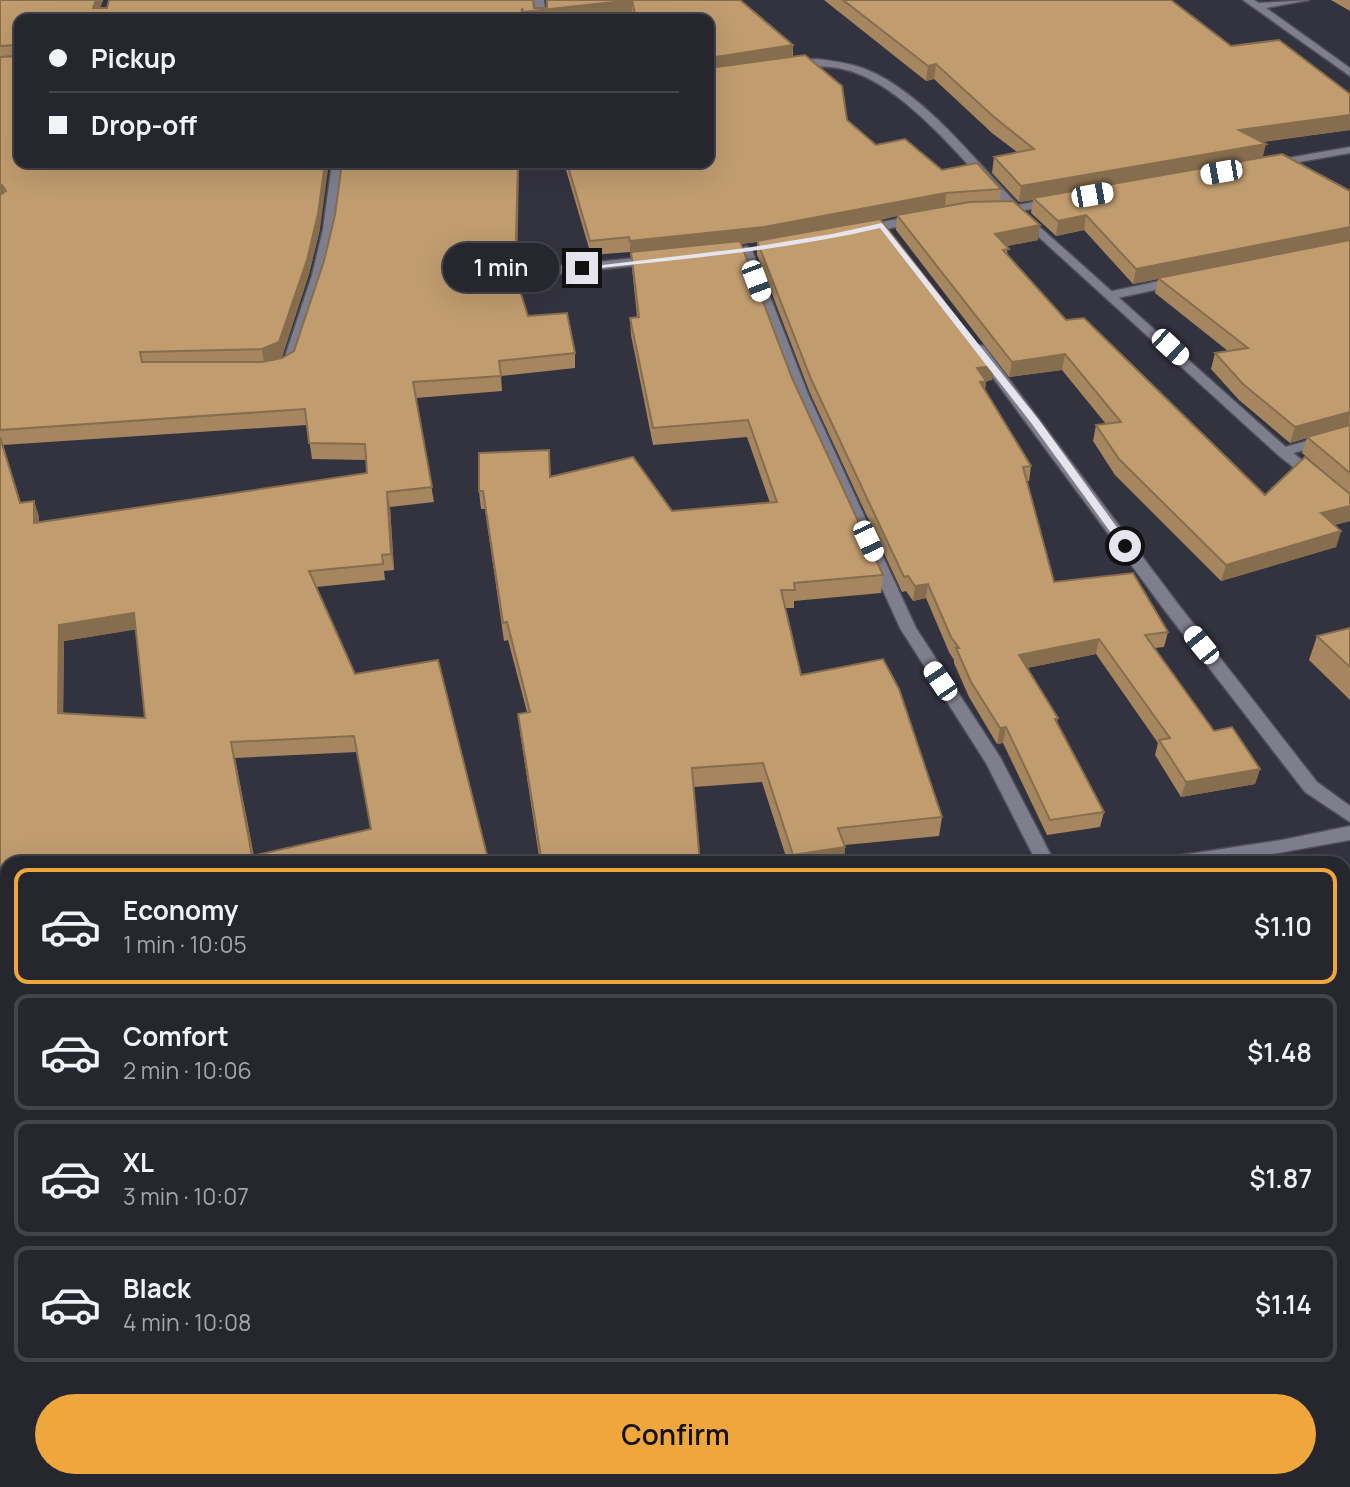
<!DOCTYPE html>
<html lang="en">
<head>
<meta charset="utf-8">
<style>
	body { margin:0; font-family:Manrope,sans-serif; background:#32323b; color:#f1f3f6; height:100vh; display:flex; flex-direction:column; font-size:26px; white-space:nowrap }
	* { box-sizing:border-box; margin:0 }
	p { font-size:23px; color:#a4a5aa }
	.icon { flex:none; width:38px; height:38px; fill:none; stroke:currentColor; stroke-width:2; stroke-linecap:round; stroke-linejoin:round }
	.map { position:relative; flex:1; overflow:hidden }
	.panel { position:absolute; left:0px; top:856px; width:1351px; height:632px; display:flex; flex-direction:column; background:#26262f; border-radius:21px 21px 0 0; box-shadow:0 7px 28px #0002,0 0 0 2px #42434b }
	.panel>* { flex:none }
	.banner { position:absolute; left:14px; top:14px; width:700px; height:154px; border-radius:14px; box-shadow:0 7px 28px #0002,0 0 0 2px #42434b; display:grid; align-content:center; height:154px; padding:0 35px; background:#26262f }
	.end { position:absolute; width:32px; height:32px; margin:-16px; border:9px solid #e6e5ee; background:#111; box-shadow:0 0 0 4px #111 }
	.from { border-radius:50% }
	.bubble { position:absolute; height:49px; border-radius:24px; background:#26262f; box-shadow:0 7px 28px #0002,0 0 0 2px #42434b; font-size:23px; font-weight:600; line-height:49px; text-align:center }
	.car { position:absolute; width:21px; height:42px; margin:-21px -10px; border-radius:9px; box-shadow:0 0 5px 2px #0007; background:linear-gradient(#fff 24%,#345 0 40%,#fff 0 76%,#345 0 86%,#fff 0) }
	.banner b { display:flex; align-items:center; gap:24px; height:66px; font-size:26px }
	.banner b+b { border-top:2px solid #42434b }
	.banner i { width:18px; height:18px; background:#f1f3f6 }
	ul { padding:12px 0 0; list-style:none }
	li { display:flex; align-items:center; gap:21px; height:116px; margin:0 14px 10px; padding:0 21px; border:4px solid #42434b; border-radius:14px }
	li div { flex:1 }
	li b { display:block; font-size:26px }
	li em { font-style:normal; font-weight:600 }
	li.selected { border-color:#efa73d }
	li>.icon { width:63px; height:63px; stroke-width:1.5 }
	.action { display:flex; gap:14px; margin-top:auto; padding:14px 35px }
	.action a { flex:1; height:80px; border-radius:42px; background:#efa73d; color:#111; font-size:28px; font-weight:600; line-height:80px; text-align:center }
	.map>svg:first-child { display:block }
</style>
</head>
<body>
<div class="map">
<svg width="1350" height="1487" viewBox="0 0 1350 1487">
	<rect width="100%" height="100%" fill="#33323f"/>
	<g fill="none" stroke-linecap="round" stroke-linejoin="round">
		<defs>
			<g id="minor">
				<polygon points="534,0 544,0 546,19 536,19"/>
				<polygon points="1243,0 1254,0 1259,3 1309,0 1266,8 1350,68 1350,76"/>
				<path d="M817,59C833,61 850,63 865,69C923,92 975,160 1018,205L1054,198L1060,202L1054,206L1011,212C970,168 911,93 856,73C835,65 814,66 792,67L787,64L792,61Z"/>
				<polygon points="1350,147 1350,153 1271,167 1265,164 1271,161"/>
				<polygon points="332,163 344,163 335,229 324,275 297,361 285,370 275,370 275,364 284,359 312,275 323,229"/>
				<polygon points="917,215 923,219 921,222 862,234 856,230 862,226"/>
				<polygon points="746,246 752,250 808,394 916,628 1000,757 1055,863 1037,863 986,763 900,628 794,394 740,250"/>
				<polygon points="655,256 659,257 659,263 557,274 551,270 557,266"/>
				<polygon points="1178,277 1182,278 1182,284 1113,299 1107,295 1108,292"/>
				<polygon points="979,345 984,346 1178,604 1317,782 1350,806 1350,822 1305,792 1166,612 974,352 972,349"/>
				<polygon points="1350,429 1350,437 1283,456 1276,452 1278,449"/>
				<polygon points="1350,826 1350,840 1223,863 1166,863 1168,858 1175,856 1282,840"/>
				<polygon points="7,984 7,1000 0,1001 0,985"/>
				<polygon points="820,1480 846,1480 847,1487 821,1487"/>
			</g>
			<polygon id="tertiary" points="1023,212 1288,449 1350,498 1350,510 1345,508 1278,455 1019,219 1017,216"/>
		</defs>
		<!-- minor casing -->
		<use href="#minor" stroke="#504f5a" stroke-width="3"/>
		<!-- tertiary casing -->
		<use href="#tertiary" stroke="#504f5a" stroke-width="3"/>
		<!-- minor -->
		<use href="#minor" fill="#7f7e8d" fill-rule="evenodd"/>
		<!-- tertiary -->
		<use href="#tertiary" fill="#7f7e8d" fill-rule="evenodd"/>
	</g>
	<!-- wall -->
	<g fill="#a5865f" fill-rule="evenodd">
		<path d="M0,0H103L100,8H547L546,0H740L793,45V57L847,120L876,145L942,170L1001,189L1000,201L1038,240L1006,246L1008,256L1066,320L1265,495L1350,521L1334,525L1341,531L1336,547L1221,581L1115,475L1093,441L1096,425L1106,424L1062,370L1009,377L896,230L897,216L880,220L992,380L986,381L985,390L1031,466L1029,481H1026L1054,582L1168,632L1164,647L1155,648L1214,731L1260,769L1255,784L1181,797L1155,755L1158,743L1096,654L1027,668L1058,718L1057,722L1104,812L1100,827L1047,835L1003,743L997,744L969,697L954,663V660L949,652L926,598L913,601L906,591L902,592L810,393L757,255V242L741,244L792,378L883,575L881,593L794,601V608H785L801,675L942,817L939,836L845,845L844,863H788L762,782L694,787L700,863H540L520,732L518,714L527,712L508,640L504,641L485,509H481L479,491L551,477L672,511L770,503L747,437L653,445L631,335L630,318L637,317L632,268L631,255L630,256V252L591,255L564,163H709V19H633L632,13L574,19H19L320,229L309,274L282,357L276,360L517,279L528,316L575,353V368L501,376L502,391L416,398L434,502L390,507L394,570L384,571L385,580L316,587L355,674L489,863H7V925L0,928ZM307,425L312,459L366,460L367,473L39,522V517L34,501L21,503L3,445ZM136,629L145,718L63,713L64,641ZM357,752L371,829L254,856L235,758Z"/>
		<polygon points="824,0 1171,0 1231,46 1350,94 1350,130 1262,142 1266,144 1262,158 1350,191 1350,494 1302,453 1307,438 1290,443 1239,400 1211,369 1215,353 1228,351 1155,293 1158,279 1133,284 1084,230 1056,236 1031,213 1033,200 1019,202 992,173 994,157 1017,152 992,133 934,79 926,81"/>
		<polygon points="1331,0 1350,0 1350,11"/>
		<polygon points="1350,628 1350,700 1309,660 1317,636"/>
		<polygon points="1350,887 1350,1138 1344,1128 1344,889"/>
		<polygon points="1350,1188 1350,1235 1344,1236 1344,1189"/>
		<polygon points="1350,1325 1350,1480 1344,1465 1344,1326"/>
	</g>
	<!-- shaded-wall -->
	<g fill="#866d4e">
		<polygon points="96,0 103,0 96,19 93,8"/>
		<polygon points="632,0 632,13 574,19 523,19 523,12"/>
		<polygon points="793,45 792,58 709,71 709,58"/>
		<polygon points="936,64 934,79 926,81 928,66"/>
		<polygon points="1350,115 1350,130 1236,145 1239,130"/>
		<polygon points="1266,144 1262,160 1033,198 1033,200 1019,202 1021,186"/>
		<polygon points="325,163 329,163 320,229 309,274 282,357 264,364 262,349"/>
		<polygon points="518,163 519,163 517,290 515,275"/>
		<polygon points="2,185 6,199 0,201 0,186"/>
		<polygon points="946,193 945,207 764,241 630,256 630,241"/>
		<polygon points="1086,215 1084,230 1056,236 1058,221"/>
		<polygon points="1040,225 1038,240 993,249 995,234"/>
		<polygon points="1350,227 1350,241 1158,278 1158,279 1133,284 1136,269"/>
		<polygon points="1065,354 1062,370 1009,377 1012,362"/>
		<polygon points="994,366 992,380 975,382 977,368"/>
		<polygon points="986,381 984,395 980,382"/>
		<polygon points="1350,412 1349,426 1290,443 1295,427"/>
		<polygon points="387,492 390,507 394,570 391,554"/>
		<polygon points="34,501 39,517 39,539 34,523"/>
		<polygon points="1350,506 1350,521 1316,530 1321,513"/>
		<polygon points="1341,531 1336,547 1221,581 1226,565"/>
		<polygon points="928,584 926,598 913,601 915,586"/>
		<polygon points="134,613 139,629 64,641 63,729 58,713 59,625"/>
		<polygon points="1099,639 1096,654 1016,670 1019,655"/>
		<polygon points="1006,727 1003,743 997,744 1000,728"/>
		<polygon points="231,742 235,758 255,863 254,863"/>
		<polygon points="1260,769 1255,784 1181,797 1186,782"/>
		<polygon points="845,847 844,863 792,863 793,855"/>
		<polygon points="7,906 7,925 0,928 0,909"/>
		<polygon points="7,1106 7,1127 0,1128 0,1107"/>
		<polygon points="7,1445 7,1466 0,1469 0,1448"/>
		<polygon points="0,1470 4,1484 0,1486"/>
	</g>
	<!-- building -->
	<g fill="#c09c6f" stroke="#866d4e" stroke-width="2" fill-rule="evenodd">
		<path d="M0,0H96L93,8H107L109,0H533L534,8H547V0H740L793,45L709,58V19H636L632,0L523,12L522,8L521,19H19V163H325L318,214L307,260L279,342L262,349L140,352L142,362H262L282,358L294,351L324,261L335,215L342,163H518L515,275L528,316L567,313L575,353L499,361L501,376L413,382L432,487L387,492L391,554L382,555L383,564L309,571L355,674L438,660L489,863H7V906L0,909V437L20,503L34,501V523L367,473L365,444L309,443L305,409L0,430V195L6,191L2,185L0,186V57L17,56L18,48L15,45L0,46ZM134,613L145,718L58,713L59,625ZM354,736L371,829L252,856L231,742Z"/>
		<polygon points="843,0 1171,0 1231,46 1279,40 1350,94 1350,115 1239,130 1266,144 1021,186 994,157 1034,149 994,117 936,64 928,66"/>
		<polygon points="805,55 842,86 847,120 876,145 905,139 942,170 977,163 1001,189 946,193 764,227 630,241 629,237 590,241 567,163 709,163 709,68"/>
		<polygon points="1282,154 1350,191 1350,227 1136,269 1086,215 1058,221 1033,198"/>
		<polygon points="1013,201 1040,225 995,234 1009,249 1003,250 1066,320 1084,318 1265,495 1305,457 1350,494 1350,506 1321,513 1341,531 1226,565 1119,459 1096,425 1121,422 1065,354 1012,362 897,215 970,202"/>
		<polygon points="880,219 994,366 977,368 986,381 980,382 1031,466 1023,467 1054,582 1133,573 1168,632 1145,635 1214,731 1232,727 1260,769 1186,782 1159,740 1170,738 1099,639 1019,655 1058,718 1055,719 1104,812 1050,820 1006,727 1000,728 971,682 956,648 959,648 951,637 928,584 915,586 908,576 904,577 811,379 757,241"/>
		<polygon points="1350,240 1350,412 1295,427 1243,384 1215,353 1248,348 1158,278"/>
		<polygon points="740,241 792,378 883,575 794,583 795,590 781,590 801,675 883,659 899,689 942,817 838,828 845,847 793,855 763,763 692,768 700,863 542,863 518,714 530,712 507,622 503,623 483,491 479,491 479,453 549,450 550,477 633,457 672,511 777,502 748,420 653,428 630,318 639,317 631,252"/>
		<polygon points="1350,425 1350,473 1307,437"/>
		<polygon points="1350,628 1350,667 1317,636"/>
		<polygon points="1350,887 1350,1106 1344,1097 1344,889"/>
		<polygon points="7,1022 7,1106 0,1107 0,1023"/>
		<polygon points="1350,1188 1350,1226 1344,1227 1344,1189"/>
		<polygon points="7,1310 7,1445 0,1448 0,1312"/>
		<polygon points="1350,1325 1350,1437 1344,1422 1344,1326"/>
		<polygon points="180,1480 393,1480 395,1487 167,1487"/>
		<polygon points="486,1480 567,1480 568,1487 487,1487"/>
	</g>
	<!-- route -->
	<path fill="#e6e5ee" d="M882,223L1039,420L1129,544V548H1122L1032,424L880,228C782,251 682,259 582,270L577,268L746,248L832,234Z"/>
</svg>
<i class="end from" style="left:1125px;top:546px"></i>
<i class="end" style="left:582px;top:268px"></i>
<div class="bubble" style="left:443px;top:243px;width:116px">1 min</div>
<i class="car" style="left:1221px;top:172px;rotate:260deg"></i>
<i class="car" style="left:1092px;top:195px;rotate:80deg"></i>
<i class="car" style="left:756px;top:281px;rotate:159deg"></i>
<i class="car" style="left:1170px;top:347px;rotate:133deg"></i>
<i class="car" style="left:868px;top:541px;rotate:155deg"></i>
<i class="car" style="left:1201px;top:645px;rotate:321deg"></i>
<i class="car" style="left:940px;top:681px;rotate:326deg"></i>
<div class="banner">
<b><i class="from"></i>Pickup</b>
<b><i></i>Drop-off</b>
</div>
<section class="panel">
<ul>
<li class="selected"><svg class="icon" aria-label="car" viewBox="0 0 24 24"><path d="M5 17H2v-5l4-1 3-4h7l3 4 3 1v5h-3M9 17h6M6 11h13"/><circle cx="7" cy="17" r="2"/><circle cx="17" cy="17" r="2"/></svg><div><b>Economy</b><p>1 min · 10:05</p></div><em>$1.10</em></li>
<li><svg class="icon" aria-label="car" viewBox="0 0 24 24"><path d="M5 17H2v-5l4-1 3-4h7l3 4 3 1v5h-3M9 17h6M6 11h13"/><circle cx="7" cy="17" r="2"/><circle cx="17" cy="17" r="2"/></svg><div><b>Comfort</b><p>2 min · 10:06</p></div><em>$1.48</em></li>
<li><svg class="icon" aria-label="car" viewBox="0 0 24 24"><path d="M5 17H2v-5l4-1 3-4h7l3 4 3 1v5h-3M9 17h6M6 11h13"/><circle cx="7" cy="17" r="2"/><circle cx="17" cy="17" r="2"/></svg><div><b>XL</b><p>3 min · 10:07</p></div><em>$1.87</em></li>
<li><svg class="icon" aria-label="car" viewBox="0 0 24 24"><path d="M5 17H2v-5l4-1 3-4h7l3 4 3 1v5h-3M9 17h6M6 11h13"/><circle cx="7" cy="17" r="2"/><circle cx="17" cy="17" r="2"/></svg><div><b>Black</b><p>4 min · 10:08</p></div><em>$1.14</em></li>
</ul>
<div class="action"><a>Confirm</a></div>
</section>
</div>
</body>
</html>
